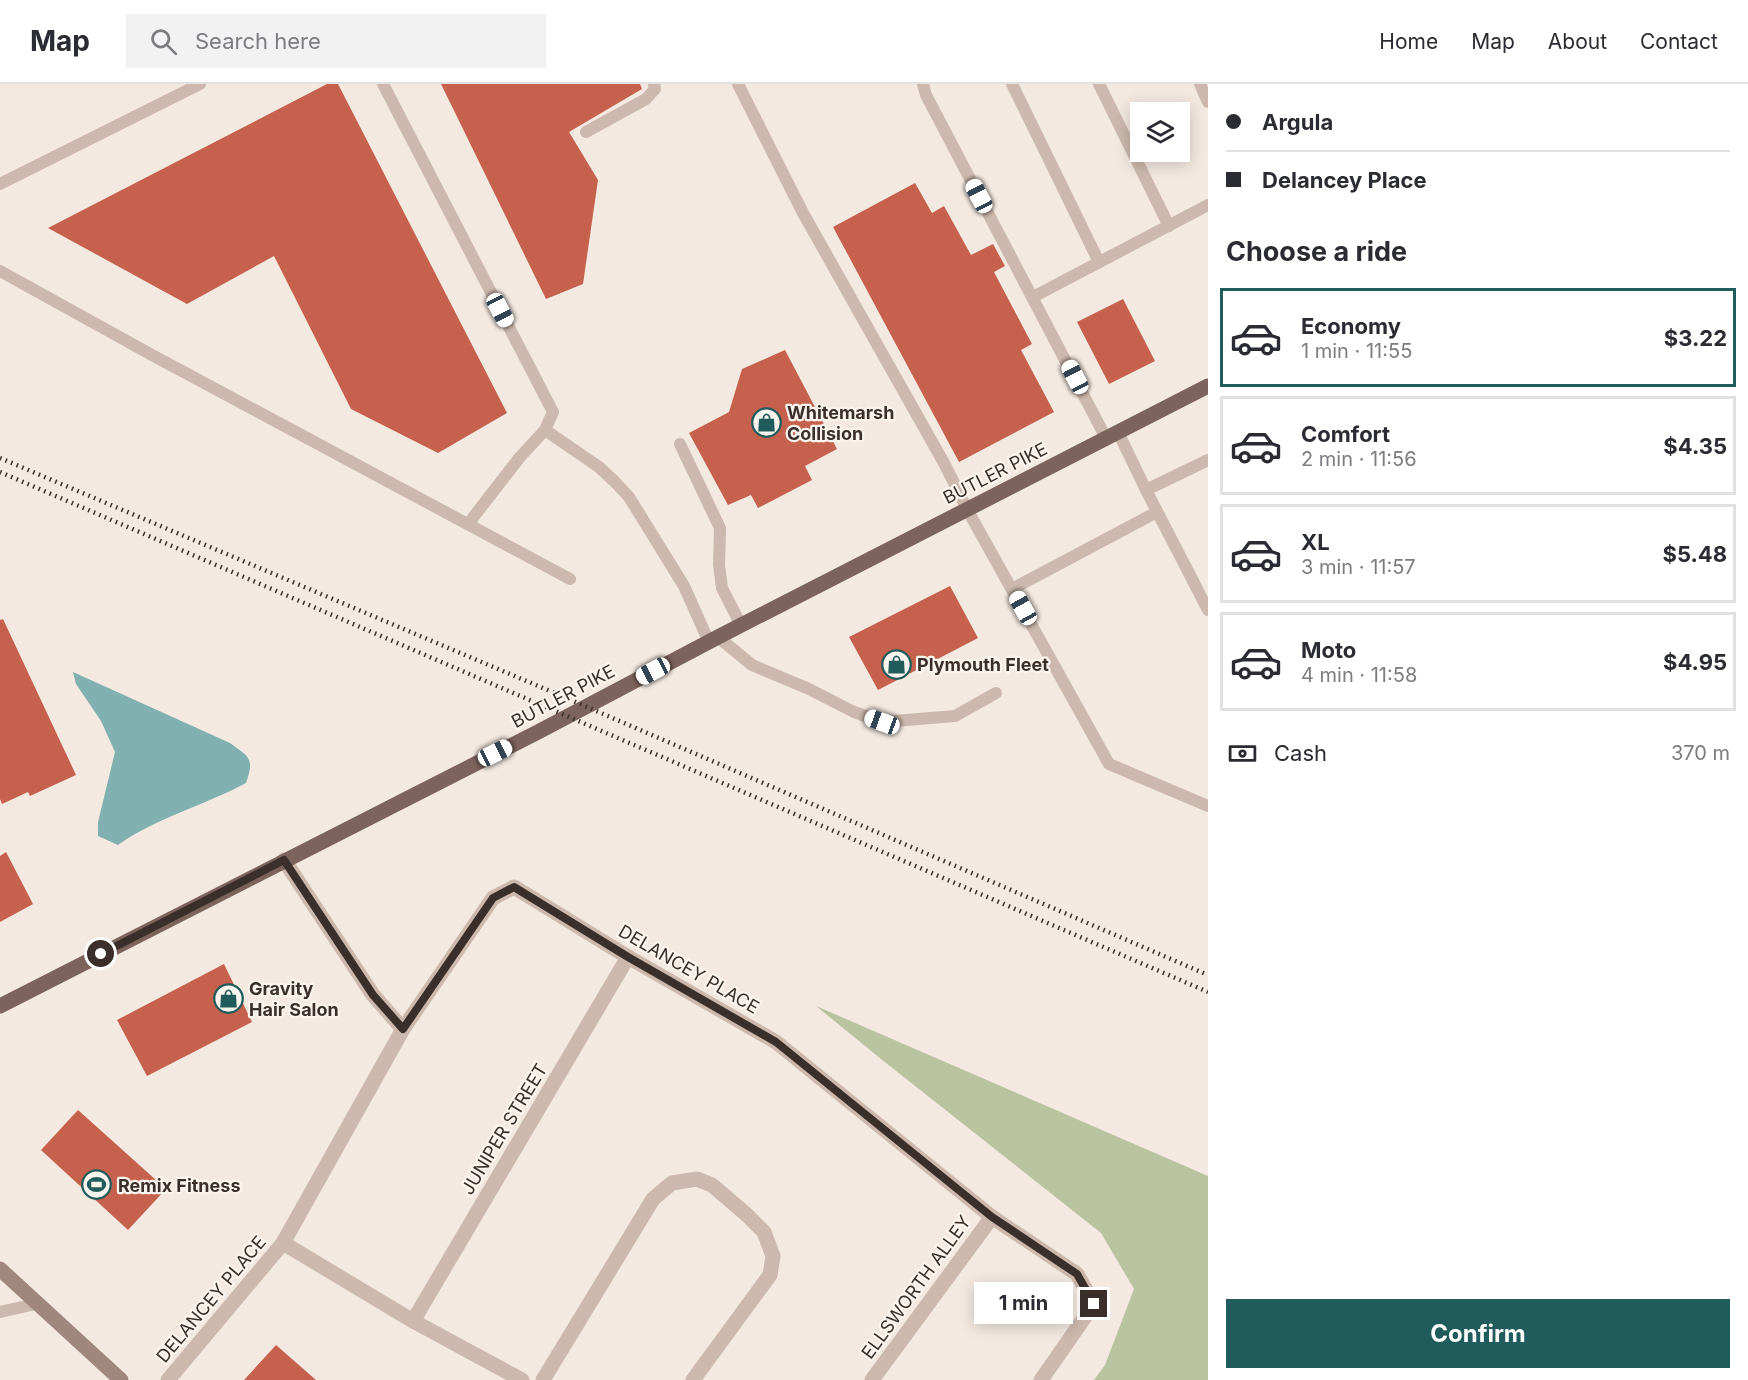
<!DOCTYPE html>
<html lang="en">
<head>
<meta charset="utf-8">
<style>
	body { margin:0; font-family:Inter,sans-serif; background:#f2f2f3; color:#2b2b33; height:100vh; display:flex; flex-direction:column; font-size:22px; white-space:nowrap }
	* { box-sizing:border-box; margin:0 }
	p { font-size:20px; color:#7c7c81 }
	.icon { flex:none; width:33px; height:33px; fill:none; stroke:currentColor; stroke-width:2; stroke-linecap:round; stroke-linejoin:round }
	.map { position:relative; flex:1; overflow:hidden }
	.drawer { display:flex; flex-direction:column; background:#fff; width:540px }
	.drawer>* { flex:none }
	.hud { display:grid; align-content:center; height:132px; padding:0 18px; background:#fff }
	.controls { position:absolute; left:1130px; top:18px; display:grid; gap:12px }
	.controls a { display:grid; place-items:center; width:60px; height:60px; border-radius:0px; background:#fff; box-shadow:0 3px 15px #0003; font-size:30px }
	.end { position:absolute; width:27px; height:27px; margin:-14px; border:8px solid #3a2f2b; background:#fff; box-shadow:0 0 0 3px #fff }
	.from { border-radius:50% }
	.bubble { position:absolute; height:42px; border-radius:0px; background:#fff; box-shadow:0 3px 15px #0003; font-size:20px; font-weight:700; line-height:42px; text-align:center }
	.car { position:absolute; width:18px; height:36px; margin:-18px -9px; border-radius:8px; box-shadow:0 0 4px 2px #0007; background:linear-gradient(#fff 24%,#345 0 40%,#fff 0 76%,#345 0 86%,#fff 0) }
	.hud b { display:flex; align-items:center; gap:21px; height:57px; font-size:22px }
	.hud b+b { border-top:2px solid #e1e1e2 }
	.hud i { width:15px; height:15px; background:#2b2b33 }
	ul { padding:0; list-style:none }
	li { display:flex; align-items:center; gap:18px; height:99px; margin:0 12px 9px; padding:0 6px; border:3px solid #e1e1e2; border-radius:0px }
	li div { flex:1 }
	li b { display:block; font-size:22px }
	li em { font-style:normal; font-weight:700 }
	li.active { border-color:#205c5b }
	li>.icon { width:54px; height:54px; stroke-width:1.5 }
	h2 { padding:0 18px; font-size:27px; line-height:72px }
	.pay { display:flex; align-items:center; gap:15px; height:66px; padding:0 18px; font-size:22px }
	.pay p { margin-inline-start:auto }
	.action { display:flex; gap:12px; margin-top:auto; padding:12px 18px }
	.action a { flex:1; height:69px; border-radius:0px; background:#205c5b; color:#fff; font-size:24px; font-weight:700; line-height:69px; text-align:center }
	header { display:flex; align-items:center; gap:36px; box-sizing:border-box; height:84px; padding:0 30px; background:#fff; border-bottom:2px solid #e1e1e2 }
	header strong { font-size:28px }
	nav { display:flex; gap:33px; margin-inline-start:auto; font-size:21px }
	.search { width:420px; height:54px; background:#f2f2f3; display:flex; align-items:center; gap:15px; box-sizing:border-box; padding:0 21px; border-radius:0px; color:#7c7c81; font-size:22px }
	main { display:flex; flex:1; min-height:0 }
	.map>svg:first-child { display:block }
</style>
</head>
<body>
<header>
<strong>Map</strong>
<div class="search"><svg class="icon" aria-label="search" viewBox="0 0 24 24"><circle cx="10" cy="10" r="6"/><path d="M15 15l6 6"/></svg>Search here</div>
<nav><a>Home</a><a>Map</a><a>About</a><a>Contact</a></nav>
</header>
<main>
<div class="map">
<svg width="1208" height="1296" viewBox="0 0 1208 1296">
	<rect width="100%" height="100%" fill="#f3e9e1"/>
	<!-- green -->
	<polygon fill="#bac3a0" points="816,922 1208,1092 1208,1296 1094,1296 1105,1281 1134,1205 1101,1149 886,979"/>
	<!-- water -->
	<path fill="#80b0af" d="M73,588L230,659C249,673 255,674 246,699C205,721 154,735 118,761L98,752V738L115,668L101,637L76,600Z"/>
	<!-- building -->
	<g fill="#c5614d">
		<polygon points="327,0 338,0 507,329 438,369 351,325 274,172 187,220 48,144"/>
		<polygon points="441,0 640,0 642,5 569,48 598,96 583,200 546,215"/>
		<polygon points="915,99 932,129 944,122 971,171 993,160 1005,182 994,188 1032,260 1021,266 1054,328 959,378 833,143"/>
		<polygon points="1123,215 1155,277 1109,300 1077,238"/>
		<polygon points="785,266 837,365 805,382 812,396 758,424 751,411 728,421 689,349 729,328 742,285"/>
		<polygon points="950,502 978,554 878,606 849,553"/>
		<polygon points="3,535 76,691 30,712 28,708 2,720 0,715 0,536"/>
		<polygon points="6,768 33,820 0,838 0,772"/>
		<polygon points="224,880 252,938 147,992 117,936"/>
		<polygon points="78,1026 166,1105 128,1146 41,1066"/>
		<polygon points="276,1261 316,1296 244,1296"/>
	</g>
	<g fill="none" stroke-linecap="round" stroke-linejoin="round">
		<!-- lane -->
		<g stroke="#ccb8ac" stroke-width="12">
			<polyline points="383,0 553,328 545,346 599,383 615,398 629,413 684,502 709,558"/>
			<polyline points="738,0 803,129 944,379 967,425 1109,680 1208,722"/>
			<polyline points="923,0 926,11 1106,354"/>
			<polyline points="1012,0 1099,178"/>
			<polyline points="1099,0 1169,142"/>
			<polyline points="1200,0 1208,18"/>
			<polyline points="586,48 646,15 655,5 654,0"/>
			<polyline points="0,100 200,0"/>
			<polyline points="0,187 152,271 570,495"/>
			<polyline points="1033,213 1208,121"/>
			<polyline points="1118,348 1146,406 1208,376"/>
			<polyline points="680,360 720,444 719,481 722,504 741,541"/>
			<polyline points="1146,406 1208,526"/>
			<polyline points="468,440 520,373 545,346"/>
			<polyline points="1012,505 1157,428"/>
			<polyline points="718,553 752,581 809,605 854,628 882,638 955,632 996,609"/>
			<polyline points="0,1228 36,1220"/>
		</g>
		<!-- street -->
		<g stroke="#ccb8ac" stroke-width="15">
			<polyline points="284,776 373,911 403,945"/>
			<polyline points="283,1159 413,1237 522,1296"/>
			<polyline points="413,1237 628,873"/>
			<polyline points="168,1296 283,1159 403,945 493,814 514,803 628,873 776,958 992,1133 1077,1190 1094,1220 1041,1296"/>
			<polyline points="543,1296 653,1115 672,1099 697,1095 712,1101 747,1131 764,1148 773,1172 770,1191 693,1296"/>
			<polyline points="872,1296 992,1133"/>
		</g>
		<!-- secondary -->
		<polyline stroke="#a0877d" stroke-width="15" points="0,1185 121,1296"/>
		<!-- primary -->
		<polyline stroke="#7c645c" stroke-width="15" points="0,922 538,648 718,553 1208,302"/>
		<!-- rail -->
		<g stroke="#3a2f2b" stroke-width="4.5" stroke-dasharray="1.5 4.5" stroke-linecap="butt">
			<polyline points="0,374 550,607 1208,891"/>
			<polyline points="0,388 1208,908"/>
		</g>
	</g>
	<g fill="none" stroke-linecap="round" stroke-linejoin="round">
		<!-- route -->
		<polyline stroke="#3a2f2b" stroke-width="8" points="101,870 284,776 373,911 403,945 493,814 514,803 628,873 776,958 992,1133 1077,1190 1094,1220"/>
	</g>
	<!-- icons -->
	<defs>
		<symbol id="shop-ring" viewBox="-11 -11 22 22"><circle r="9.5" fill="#faf4ee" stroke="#205c5b" stroke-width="1.5"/><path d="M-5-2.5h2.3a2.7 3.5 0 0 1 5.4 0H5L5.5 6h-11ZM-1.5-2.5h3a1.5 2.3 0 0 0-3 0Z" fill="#205c5b"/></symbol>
		<symbol id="stadium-ring" viewBox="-11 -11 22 22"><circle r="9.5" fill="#faf4ee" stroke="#205c5b" stroke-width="1.5"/><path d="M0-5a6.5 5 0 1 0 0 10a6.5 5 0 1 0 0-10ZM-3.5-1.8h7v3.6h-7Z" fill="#205c5b"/></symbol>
	</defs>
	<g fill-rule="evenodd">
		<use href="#shop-ring" x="750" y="322" width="33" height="33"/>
		<use href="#shop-ring" x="880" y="564" width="33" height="33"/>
		<use href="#shop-ring" x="212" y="898" width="33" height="33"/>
		<use href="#stadium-ring" x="80" y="1084" width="33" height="33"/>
	</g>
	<g text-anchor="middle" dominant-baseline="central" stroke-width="4.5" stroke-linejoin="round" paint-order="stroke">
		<!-- poi labels -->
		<g font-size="18" font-weight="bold" fill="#3a2f2b" stroke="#faf4ee" text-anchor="start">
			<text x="787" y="328">Whitemarsh<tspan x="787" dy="21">Collision</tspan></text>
			<text x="917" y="580">Plymouth Fleet</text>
			<text x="249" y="904">Gravity<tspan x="249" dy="21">Hair Salon</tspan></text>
			<text x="118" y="1101">Remix Fitness</text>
		</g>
		<!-- street labels -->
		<g font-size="18" fill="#3a2f2b" stroke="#faf4ee">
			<text transform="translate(995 389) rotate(-27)">BUTLER PIKE</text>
			<text transform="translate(563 612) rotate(-28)">BUTLER PIKE</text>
			<text transform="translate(689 885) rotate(30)">DELANCEY PLACE</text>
			<text transform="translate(504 1045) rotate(-59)">JUNIPER STREET</text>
			<text transform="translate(916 1203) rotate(-54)">ELLSWORTH ALLEY</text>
			<text transform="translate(211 1215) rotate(-50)">DELANCEY PLACE</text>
		</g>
	</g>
</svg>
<div class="controls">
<a><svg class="icon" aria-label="layers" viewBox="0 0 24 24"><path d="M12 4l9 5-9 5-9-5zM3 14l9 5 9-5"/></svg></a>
</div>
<i class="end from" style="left:101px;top:870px"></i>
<i class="end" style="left:1094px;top:1220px"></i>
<div class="bubble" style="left:974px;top:1198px;width:99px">1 min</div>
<i class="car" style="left:979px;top:112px;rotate:332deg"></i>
<i class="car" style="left:500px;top:226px;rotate:152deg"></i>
<i class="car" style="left:1075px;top:293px;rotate:332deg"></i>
<i class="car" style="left:1023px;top:524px;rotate:331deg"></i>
<i class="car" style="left:653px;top:587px;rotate:242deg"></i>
<i class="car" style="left:882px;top:638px;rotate:290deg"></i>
<i class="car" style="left:495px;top:669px;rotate:63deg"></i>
</div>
<section class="drawer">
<div class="hud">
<b><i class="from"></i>Argula</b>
<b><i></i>Delancey Place</b>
</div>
<h2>Choose a ride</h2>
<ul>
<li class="active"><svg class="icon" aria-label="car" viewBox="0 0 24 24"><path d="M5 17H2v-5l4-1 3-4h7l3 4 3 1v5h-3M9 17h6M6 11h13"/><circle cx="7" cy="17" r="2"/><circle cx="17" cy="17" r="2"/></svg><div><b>Economy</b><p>1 min · 11:55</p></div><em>$3.22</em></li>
<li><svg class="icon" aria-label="car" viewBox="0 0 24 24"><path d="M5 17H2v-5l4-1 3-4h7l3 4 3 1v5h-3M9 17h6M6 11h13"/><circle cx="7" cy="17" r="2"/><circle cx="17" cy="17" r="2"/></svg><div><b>Comfort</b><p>2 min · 11:56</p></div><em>$4.35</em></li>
<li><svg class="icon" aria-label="car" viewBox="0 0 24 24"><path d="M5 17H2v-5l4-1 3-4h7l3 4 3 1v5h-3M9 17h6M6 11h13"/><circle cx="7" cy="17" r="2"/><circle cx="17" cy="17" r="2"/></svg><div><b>XL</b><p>3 min · 11:57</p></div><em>$5.48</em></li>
<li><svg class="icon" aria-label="car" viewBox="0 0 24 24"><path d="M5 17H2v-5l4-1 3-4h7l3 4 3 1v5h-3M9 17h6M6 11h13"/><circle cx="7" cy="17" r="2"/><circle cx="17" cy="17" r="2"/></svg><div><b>Moto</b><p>4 min · 11:58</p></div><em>$4.95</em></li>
</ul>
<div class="pay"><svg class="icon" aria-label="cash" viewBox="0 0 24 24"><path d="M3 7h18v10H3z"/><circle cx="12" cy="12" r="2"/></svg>Cash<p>370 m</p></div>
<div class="action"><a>Confirm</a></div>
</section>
</main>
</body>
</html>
